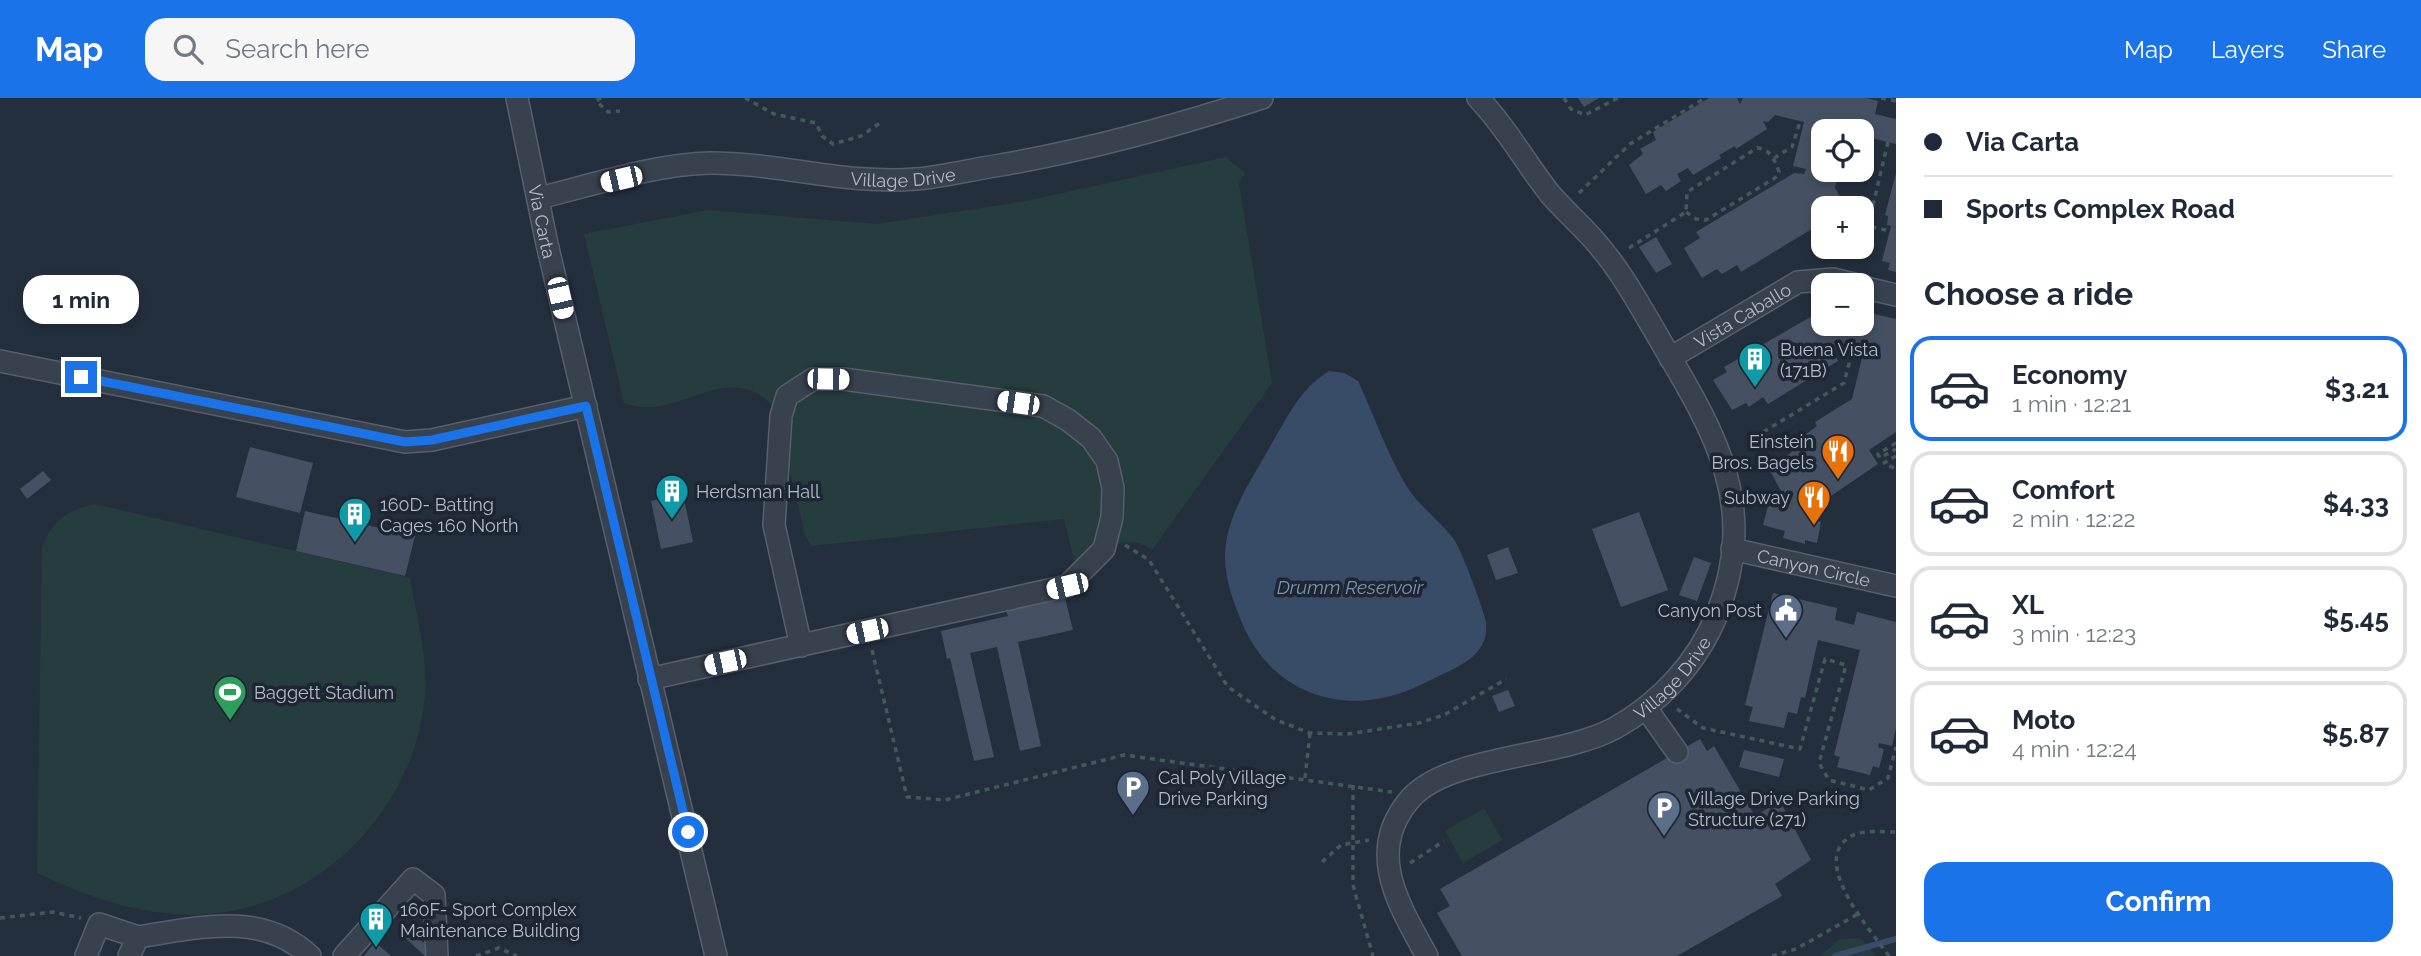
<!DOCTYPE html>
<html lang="en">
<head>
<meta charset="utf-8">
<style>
	body { margin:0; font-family:Raleway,sans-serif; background:#f6f6f7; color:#1f2937; height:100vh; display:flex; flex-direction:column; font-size:26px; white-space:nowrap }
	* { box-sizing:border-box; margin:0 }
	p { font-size:23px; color:#747a83 }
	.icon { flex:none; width:38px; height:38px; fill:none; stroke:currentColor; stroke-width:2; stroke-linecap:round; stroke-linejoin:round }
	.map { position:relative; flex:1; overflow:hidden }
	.details { display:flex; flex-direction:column; background:#fff; width:525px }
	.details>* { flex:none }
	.top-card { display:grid; align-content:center; height:154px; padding:0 28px; background:#fff }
	.buttons { position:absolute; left:1811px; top:21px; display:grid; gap:14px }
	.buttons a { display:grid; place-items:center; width:63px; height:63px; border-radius:14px; background:#fff; box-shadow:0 4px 10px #0003; font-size:35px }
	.end { position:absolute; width:32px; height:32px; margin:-16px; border:9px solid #1a73e8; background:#fff; box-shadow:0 0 0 4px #fff }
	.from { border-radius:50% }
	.bubble { position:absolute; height:49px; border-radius:21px; background:#fff; box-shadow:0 4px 10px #0003; font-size:23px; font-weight:700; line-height:49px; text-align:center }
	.car { position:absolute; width:21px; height:42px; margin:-21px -10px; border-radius:9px; box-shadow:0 0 5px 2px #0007; background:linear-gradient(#fff 24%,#345 0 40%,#fff 0 76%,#345 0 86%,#fff 0) }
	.top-card b { display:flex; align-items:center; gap:24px; height:66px; font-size:26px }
	.top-card b+b { border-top:2px solid #e0e1e3 }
	.top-card i { width:18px; height:18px; background:#1f2937 }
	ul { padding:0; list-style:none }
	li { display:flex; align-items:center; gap:21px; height:105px; margin:0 14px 10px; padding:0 14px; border:4px solid #e0e1e3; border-radius:21px }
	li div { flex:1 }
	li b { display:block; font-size:26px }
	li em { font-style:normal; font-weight:700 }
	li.on { border-color:#1a73e8 }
	li>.icon { width:63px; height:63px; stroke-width:1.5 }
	h2 { padding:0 28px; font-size:32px; line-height:84px }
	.button { display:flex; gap:14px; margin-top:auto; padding:14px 28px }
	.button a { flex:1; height:80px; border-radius:21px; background:#1a73e8; color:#fff; font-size:28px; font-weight:700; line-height:80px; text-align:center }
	header { display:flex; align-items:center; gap:42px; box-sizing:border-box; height:98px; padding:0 35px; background:#1a73e8; color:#fff }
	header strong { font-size:33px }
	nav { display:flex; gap:38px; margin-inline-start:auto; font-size:24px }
	.search { width:490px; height:63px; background:#f6f6f7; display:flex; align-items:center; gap:18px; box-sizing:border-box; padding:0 24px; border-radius:21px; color:#747a83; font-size:26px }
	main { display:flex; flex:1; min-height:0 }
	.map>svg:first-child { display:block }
</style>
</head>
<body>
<header>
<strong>Map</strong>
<div class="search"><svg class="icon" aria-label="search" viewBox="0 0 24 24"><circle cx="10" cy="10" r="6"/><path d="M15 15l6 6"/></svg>Search here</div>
<nav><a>Map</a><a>Layers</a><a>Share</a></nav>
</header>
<main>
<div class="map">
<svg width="1896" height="858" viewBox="0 0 1896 858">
	<rect width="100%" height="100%" fill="#242f3e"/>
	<!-- green -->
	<g fill="#263c3f">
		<path d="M1226,59L1245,75L1239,85L1272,285L1152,452C1127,433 1099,454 1075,465L1064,421L811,448L805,437L775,311C730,256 675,327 624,305L584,136L708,112L876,126L1026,103Z"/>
		<path d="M95,406L410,480C416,517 428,559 425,596C415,722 301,827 173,816C124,812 82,796 37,775L42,450C52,422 68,412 95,406Z"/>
		<polygon points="1484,710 1502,742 1463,765 1445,733"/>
		<polygon points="1861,840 1876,858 1820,858 1840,841"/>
	</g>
	<!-- water -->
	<path fill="#394c67" d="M1329,273L1344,275L1358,283C1374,317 1387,356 1407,389C1419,408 1439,422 1453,440C1460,448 1484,512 1486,524C1489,554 1466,565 1443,576C1430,582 1417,589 1404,594C1337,618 1270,592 1242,525C1234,505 1225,482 1225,459C1225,419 1252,381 1271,347C1288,318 1300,291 1329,273Z"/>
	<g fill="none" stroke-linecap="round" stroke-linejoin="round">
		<!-- stream -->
		<polyline stroke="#394c67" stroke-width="6" points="1835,858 1896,841"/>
	</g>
	<!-- building -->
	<g fill="#455162">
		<polygon points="1578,0 1599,0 1584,9"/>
		<polygon points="1709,0 1737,0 1740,6 1743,0 1866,0 1878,3 1875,16 1896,21 1896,46 1862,38 1862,33 1824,33 1824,72 1853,72 1851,81 1838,78 1835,90 1842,102 1830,110 1823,109 1812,115 1820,126 1741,174 1737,167 1722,176 1717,171 1702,180 1684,150 1700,140 1696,134 1794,75 1804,76 1806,71 1793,68 1804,24 1775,17 1768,24 1763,23 1767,31 1736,51 1735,48 1719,57 1721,60 1693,77 1688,70 1677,76 1681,83 1666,93 1661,87 1646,96 1629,67 1643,56 1640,51 1656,42 1653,34"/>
		<polygon points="1896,75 1896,174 1888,172 1890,165 1882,163 1891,128 1887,127 1888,118 1885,117"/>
		<polygon points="1656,139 1672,166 1656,175 1639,149"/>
		<polygon points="1824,211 1824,226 1862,226 1862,213 1896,221 1896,334 1869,352 1878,366 1819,406 1813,422 1821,424 1817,445 1805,442 1805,446 1783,440 1785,433 1763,427 1770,400 1781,393 1769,371 1793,353 1790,348 1817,328 1815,324 1852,301 1865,248 1847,244 1833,253 1838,263 1768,306 1763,299 1749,309 1746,305 1732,312 1713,282 1727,274 1724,269"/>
		<polygon points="250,349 313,365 300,415 236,399"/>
		<polygon points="43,373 51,382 27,401 20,391"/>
		<polygon points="683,396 693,444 661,451 651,403"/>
		<polygon points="305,413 415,438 405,478 296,453"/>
		<polygon points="1639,414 1668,492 1621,509 1592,431"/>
		<polygon points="1508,449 1518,475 1496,482 1487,457"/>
		<polygon points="1694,459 1711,465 1697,503 1679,497"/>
		<polygon points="1773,495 1837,510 1835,522 1854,527 1857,514 1896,524 1896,630 1892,648 1879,645 1878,649 1884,651 1879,670 1873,668 1870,677 1837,669 1840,659 1834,657 1860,552 1818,542 1805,600 1801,599 1797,616 1788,614 1784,630 1749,623 1753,609 1745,607"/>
		<polygon points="1065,500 1073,532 1018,544 1041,648 1020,653 997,549 970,555 994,659 974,663 950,560 947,561 941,533 1008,518 1006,513"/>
		<polygon points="1508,592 1515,608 1499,614 1492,598"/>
		<polygon points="1700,641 1707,653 1714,648 1755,718 1780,703 1811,762 1775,786 1782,798 1677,858 1462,858 1437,815 1450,808 1440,791"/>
		<polygon points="1744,652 1784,661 1779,679 1739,669"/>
		<polygon points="407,830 435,855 432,858 425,858 401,836"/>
		<polygon points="375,844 391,858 364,858"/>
	</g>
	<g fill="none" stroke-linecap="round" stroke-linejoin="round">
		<defs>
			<g id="minor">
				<path id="s1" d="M517,0L547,146L716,858"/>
				<path id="s2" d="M539,100C592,87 656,66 710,65C780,65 847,87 916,81C942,79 969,72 995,68C1089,52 1171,29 1262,0"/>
				<polyline points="1862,189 1896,197"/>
				<path id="s3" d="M1670,260L1798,184L1833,181L1857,187"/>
				<polyline points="0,263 405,344 432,342 586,308"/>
				<path id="s4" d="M1732,451L1896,488"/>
				<polyline points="649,581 1067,488 1104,451 1112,419 1113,390 1107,363 1091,340 1068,322 1043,308 843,281 813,281 787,298 781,318 774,427 801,548"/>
				<polyline points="1646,610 1677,654"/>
				<polyline points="86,858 99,826 138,839"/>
				<path d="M129,858L138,839C197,830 261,812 310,858"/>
				<polyline points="344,858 413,781 434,797 437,858"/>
				<path id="s5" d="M1427,858C1399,807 1364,753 1411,700C1450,657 1560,660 1615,630C1660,605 1698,564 1717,516C1760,407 1714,333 1660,242C1640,208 1621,172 1594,142C1580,126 1564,112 1550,96C1525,64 1506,29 1478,0"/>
			</g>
		</defs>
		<!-- minor casing -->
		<use href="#minor" stroke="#565f6c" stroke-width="24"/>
		<!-- path -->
		<g stroke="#44595c" stroke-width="3.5" stroke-dasharray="5 5" stroke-linecap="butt">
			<polyline points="601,0 596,3 608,14 620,13"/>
			<polyline points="745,0 774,16 816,25 822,38 833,46 861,38 880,25"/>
			<polyline points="1564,0 1571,11 1585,17 1618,0"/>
			<polyline points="1881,0 1896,3"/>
			<polyline points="1888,44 1868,128 1890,133"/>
			<polyline points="1774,60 1792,49 1800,24"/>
			<polyline points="1579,95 1630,46 1705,0"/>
			<polyline points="1838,105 1842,110"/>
			<polyline points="1862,126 1868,128 1862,146"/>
			<path d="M1629,150L1686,114L1687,94L1757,50C1771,51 1775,63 1779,74L1775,80L1706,122L1696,121L1686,114"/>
			<polyline points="1858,160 1861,149"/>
			<polyline points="1755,339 1844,285 1854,246"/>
			<polyline points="1896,345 1878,356 1880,360 1896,351"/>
			<polyline points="1896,358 1884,365 1896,371"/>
			<polyline points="1125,447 1149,462 1228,589 1276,622 1310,635 1347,636 1419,625 1444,617 1506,581"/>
			<polyline points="872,552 907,699 945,702 1124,657 1392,694"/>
			<polyline points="1677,611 1703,630 1800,651 1825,561 1846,567 1819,665 1829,682 1869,692 1888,680 1896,649"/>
			<polyline points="1305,680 1310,635"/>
			<polyline points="1353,687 1353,787 1373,858"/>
			<polyline points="1322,764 1341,747 1369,742"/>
			<polyline points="1410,765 1444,743"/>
			<polyline points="0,820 53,814 81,820"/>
			<polyline points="476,858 499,850 517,858"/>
			<polyline points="1772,858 1796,851 1858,816"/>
			<path d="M1889,858C1872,834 1811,766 1848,740C1860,731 1881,734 1896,734"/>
		</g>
		<!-- minor -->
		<use href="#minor" stroke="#38414e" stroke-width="21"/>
	</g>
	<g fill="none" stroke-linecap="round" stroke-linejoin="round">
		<!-- route -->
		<polyline stroke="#1a73e8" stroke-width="9" points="81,279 405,344 432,342 586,308 688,734"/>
	</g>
	<!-- icons -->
	<defs>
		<symbol id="building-pin" viewBox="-11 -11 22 30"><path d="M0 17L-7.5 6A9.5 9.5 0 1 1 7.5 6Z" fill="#0f9aa8" stroke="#1d2633"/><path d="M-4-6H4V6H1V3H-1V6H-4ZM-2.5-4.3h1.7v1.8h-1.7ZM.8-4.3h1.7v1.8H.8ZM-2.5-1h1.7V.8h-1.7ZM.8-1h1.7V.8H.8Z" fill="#fff"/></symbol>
		<symbol id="restaurant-pin" viewBox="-11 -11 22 30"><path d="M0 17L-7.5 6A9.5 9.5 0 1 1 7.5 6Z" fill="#e8710a" stroke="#1d2633"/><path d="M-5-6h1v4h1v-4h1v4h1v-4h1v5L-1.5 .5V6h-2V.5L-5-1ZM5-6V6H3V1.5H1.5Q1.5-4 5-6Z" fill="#fff"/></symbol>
		<symbol id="civic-pin" viewBox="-11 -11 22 30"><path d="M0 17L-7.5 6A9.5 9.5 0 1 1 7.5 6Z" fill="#5c6f8a" stroke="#1d2633"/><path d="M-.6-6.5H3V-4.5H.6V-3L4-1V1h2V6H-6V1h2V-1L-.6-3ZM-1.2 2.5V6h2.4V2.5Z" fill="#fff"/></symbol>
		<symbol id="stadium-pin" viewBox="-11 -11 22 30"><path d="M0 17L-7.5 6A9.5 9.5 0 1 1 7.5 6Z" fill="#2e9e5b" stroke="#1d2633"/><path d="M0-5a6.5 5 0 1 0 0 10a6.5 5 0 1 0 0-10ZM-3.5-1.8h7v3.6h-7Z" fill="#fff"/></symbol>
		<symbol id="parking-pin" viewBox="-11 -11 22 30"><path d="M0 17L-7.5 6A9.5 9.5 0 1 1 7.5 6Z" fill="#5c6f8a" stroke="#1d2633"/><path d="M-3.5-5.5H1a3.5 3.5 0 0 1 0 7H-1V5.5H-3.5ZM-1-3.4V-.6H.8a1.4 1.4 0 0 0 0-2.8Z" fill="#fff"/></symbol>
	</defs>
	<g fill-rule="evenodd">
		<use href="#building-pin" x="1736" y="242" width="38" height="52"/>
		<use href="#restaurant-pin" x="1819" y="334" width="38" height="52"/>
		<use href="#building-pin" x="653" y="374" width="38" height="52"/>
		<use href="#restaurant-pin" x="1795" y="380" width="38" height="52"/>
		<use href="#building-pin" x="336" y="397" width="38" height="52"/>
		<use href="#civic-pin" x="1767" y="493" width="38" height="52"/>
		<use href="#stadium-pin" x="211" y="575" width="38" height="52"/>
		<use href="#parking-pin" x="1114" y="670" width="38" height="52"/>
		<use href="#parking-pin" x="1645" y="691" width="38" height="52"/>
		<use href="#building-pin" x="357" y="802" width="38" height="52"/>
	</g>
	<g text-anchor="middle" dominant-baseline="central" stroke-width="7" stroke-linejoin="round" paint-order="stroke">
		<!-- street labels -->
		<g font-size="18" fill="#b4bcc9" stroke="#1d2633">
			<text stroke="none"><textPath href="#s2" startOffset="369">Village Drive</textPath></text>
			<text stroke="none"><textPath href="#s1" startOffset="126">Via Carta</textPath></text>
			<text stroke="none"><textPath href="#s3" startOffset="84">Vista Caballo</textPath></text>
			<text stroke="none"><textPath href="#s4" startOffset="84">Canyon Circle</textPath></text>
			<text stroke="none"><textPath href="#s5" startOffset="467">Village Drive</textPath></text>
		</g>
		<!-- poi labels -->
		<g font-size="18" fill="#b4bcc9" stroke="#1d2633" text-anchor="start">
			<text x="1780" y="251">Buena Vista<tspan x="1780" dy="21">(171B)</tspan></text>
			<text x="1814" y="343" text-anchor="end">Einstein<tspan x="1814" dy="21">Bros. Bagels</tspan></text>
			<text x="696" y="393">Herdsman Hall</text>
			<text x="1790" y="399" text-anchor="end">Subway</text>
			<text x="380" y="406">160D- Batting<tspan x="380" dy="21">Cages 160 North</tspan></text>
			<text x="1762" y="512" text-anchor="end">Canyon Post</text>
			<text x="254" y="594">Baggett Stadium</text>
			<text x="1158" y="679">Cal Poly Village<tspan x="1158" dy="21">Drive Parking</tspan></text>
			<text x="1688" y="700">Village Drive Parking<tspan x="1688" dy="21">Structure (271)</tspan></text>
			<text x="400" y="811">160F- Sport Complex<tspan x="400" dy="21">Maintenance Building</tspan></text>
		</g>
		<!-- water labels -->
		<g font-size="19" font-style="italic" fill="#7c92b1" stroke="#1d2633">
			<text x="1350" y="489">Drumm Reservoir</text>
		</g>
	</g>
</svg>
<div class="buttons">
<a><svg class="icon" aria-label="locate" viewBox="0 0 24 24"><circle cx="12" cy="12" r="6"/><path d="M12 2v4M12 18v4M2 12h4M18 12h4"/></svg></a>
<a>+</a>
<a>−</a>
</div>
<i class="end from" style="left:688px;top:734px"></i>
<i class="end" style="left:81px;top:279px"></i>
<div class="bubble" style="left:23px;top:177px;width:116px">1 min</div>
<i class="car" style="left:621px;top:81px;rotate:257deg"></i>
<i class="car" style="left:560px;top:200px;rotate:167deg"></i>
<i class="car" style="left:828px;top:281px;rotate:91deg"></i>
<i class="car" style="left:1018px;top:305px;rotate:278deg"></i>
<i class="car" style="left:1067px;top:488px;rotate:257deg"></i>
<i class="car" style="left:867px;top:533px;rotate:258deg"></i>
<i class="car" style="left:725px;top:564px;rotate:258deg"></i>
</div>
<section class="details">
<div class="top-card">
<b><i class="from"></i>Via Carta</b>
<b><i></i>Sports Complex Road</b>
</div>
<h2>Choose a ride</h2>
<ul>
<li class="on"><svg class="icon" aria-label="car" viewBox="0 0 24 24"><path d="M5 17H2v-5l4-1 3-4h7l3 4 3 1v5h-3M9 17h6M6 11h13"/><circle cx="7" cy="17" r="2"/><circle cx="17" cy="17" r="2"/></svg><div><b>Economy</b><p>1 min · 12:21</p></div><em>$3.21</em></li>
<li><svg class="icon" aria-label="car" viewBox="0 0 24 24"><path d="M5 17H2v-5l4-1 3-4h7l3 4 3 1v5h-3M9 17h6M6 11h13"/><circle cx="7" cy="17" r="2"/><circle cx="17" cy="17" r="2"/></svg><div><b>Comfort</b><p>2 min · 12:22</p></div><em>$4.33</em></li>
<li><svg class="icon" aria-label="car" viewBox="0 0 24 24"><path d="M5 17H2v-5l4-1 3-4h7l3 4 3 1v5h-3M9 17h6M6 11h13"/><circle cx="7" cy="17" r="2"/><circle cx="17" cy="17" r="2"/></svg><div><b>XL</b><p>3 min · 12:23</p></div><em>$5.45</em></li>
<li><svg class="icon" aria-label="car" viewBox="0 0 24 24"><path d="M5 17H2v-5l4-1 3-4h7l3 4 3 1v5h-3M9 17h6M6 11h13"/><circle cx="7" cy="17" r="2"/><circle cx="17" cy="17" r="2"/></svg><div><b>Moto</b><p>4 min · 12:24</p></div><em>$5.87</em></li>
</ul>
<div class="button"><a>Confirm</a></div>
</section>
</main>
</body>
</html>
